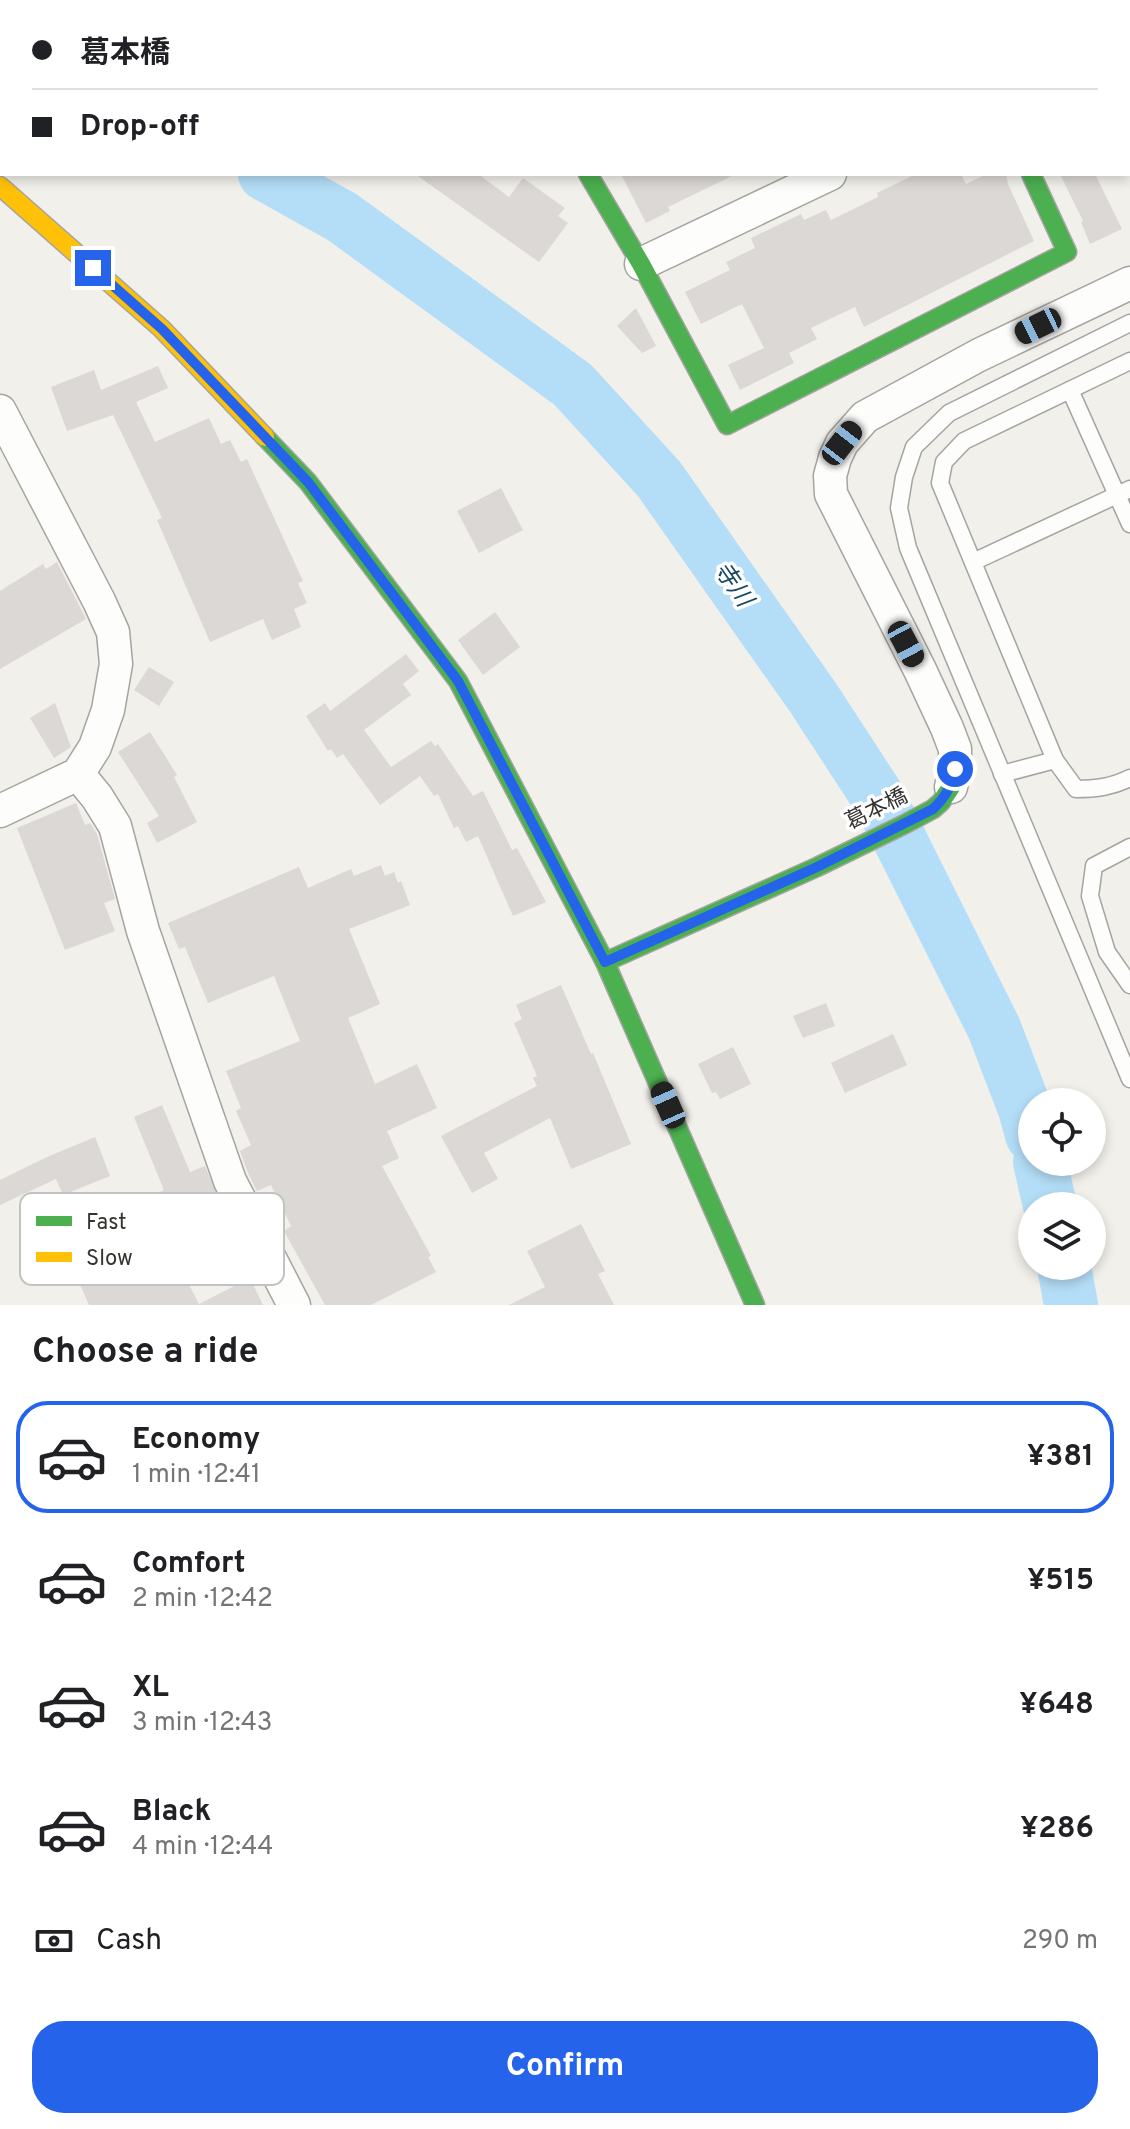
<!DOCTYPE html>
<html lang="en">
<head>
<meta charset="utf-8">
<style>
	body { margin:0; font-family:Overpass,"Noto Sans JP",sans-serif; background:#f2f2f2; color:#202124; height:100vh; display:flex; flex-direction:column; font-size:30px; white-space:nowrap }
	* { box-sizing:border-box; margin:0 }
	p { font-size:26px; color:#757577 }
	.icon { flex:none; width:44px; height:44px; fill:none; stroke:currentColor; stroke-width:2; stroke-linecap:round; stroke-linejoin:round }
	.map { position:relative; height:1305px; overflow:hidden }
	.side { display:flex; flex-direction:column; background:#fff; flex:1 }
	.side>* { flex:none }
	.top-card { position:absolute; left:0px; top:0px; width:1130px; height:176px; box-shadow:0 4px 12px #0003; display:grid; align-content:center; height:176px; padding:0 32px; background:#fff }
	.tools { position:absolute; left:1018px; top:1088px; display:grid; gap:16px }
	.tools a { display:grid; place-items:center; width:88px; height:88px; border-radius:50%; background:#fff; box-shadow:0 4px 12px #0003; font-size:40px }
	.end { position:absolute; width:36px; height:36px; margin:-18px; border:10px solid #2563eb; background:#fff; box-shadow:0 0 0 4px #fff }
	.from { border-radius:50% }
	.car { position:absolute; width:24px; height:48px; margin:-24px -12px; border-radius:10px; box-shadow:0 0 6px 2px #0007; background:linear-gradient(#222 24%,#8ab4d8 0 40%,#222 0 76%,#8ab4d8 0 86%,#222 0) }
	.top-card b { display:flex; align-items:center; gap:28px; height:76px; font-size:30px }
	.top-card b+b { border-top:2px solid #e0e0e0 }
	.top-card i { width:20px; height:20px; background:#202124 }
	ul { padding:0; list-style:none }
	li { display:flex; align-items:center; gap:24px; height:112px; margin:0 16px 12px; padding:0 16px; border:4px solid transparent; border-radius:32px }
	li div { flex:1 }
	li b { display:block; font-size:30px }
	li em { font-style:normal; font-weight:700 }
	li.active { border-color:#2563eb }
	li>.icon { width:72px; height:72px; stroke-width:1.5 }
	h2 { padding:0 32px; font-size:36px; line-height:96px }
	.pay { display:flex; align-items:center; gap:20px; height:88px; padding:0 32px; font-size:30px }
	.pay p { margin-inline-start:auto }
	.primary-button { display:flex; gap:16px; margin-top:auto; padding:16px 32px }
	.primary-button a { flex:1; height:92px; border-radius:32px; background:#2563eb; color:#fff; font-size:32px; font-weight:700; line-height:92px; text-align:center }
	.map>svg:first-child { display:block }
</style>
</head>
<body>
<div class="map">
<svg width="1130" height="1305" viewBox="0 0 1130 1305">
	<rect width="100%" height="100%" fill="#f2f0eb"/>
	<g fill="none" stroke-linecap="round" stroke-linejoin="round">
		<!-- river -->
		<g stroke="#b4def7" stroke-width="54">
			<polyline points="0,29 2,30"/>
			<polyline points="265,174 342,217 573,385 659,479 814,699 881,802 994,1028 1025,1109 1032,1135"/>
			<polyline points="1040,1162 1050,1206"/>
			<polyline points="1064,1266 1071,1305"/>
		</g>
	</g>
	<!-- building -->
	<g fill="#dbd8d5">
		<polygon points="415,174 478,174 509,197 523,178 565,208 558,216 568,223 539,262"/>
		<polygon points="621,174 736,174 668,207 670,211 646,223"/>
		<polygon points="916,174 961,174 966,184 987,174 1006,174 1008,184 1034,241 864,327 855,307 811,328 817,339 789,353 794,363 740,390 728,365 764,348 742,304 701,324 685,292 730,270 726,262 755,248 751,238 801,214 804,220 826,210 831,220 878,197 877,193"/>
		<polygon points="1060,174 1095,174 1122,229 1090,244 1081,222 1083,221"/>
		<polygon points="636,308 656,346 642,353 617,326"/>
		<polygon points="158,366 168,388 136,402 155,442 209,418 221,444 230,440 241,462 247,459 303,581 298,583 307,603 294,609 301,627 272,640 263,619 210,642 157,520 162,518 113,415 67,431 51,387 94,370 101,390"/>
		<polygon points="501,488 523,530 479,553 457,511"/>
		<polygon points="57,562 86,619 0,669 0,591 43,564 46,569"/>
		<polygon points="495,612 520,647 483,675 458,640"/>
		<polygon points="406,654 419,671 403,684 411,695 364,730 391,767 431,741 435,746 438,744 473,796 483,791 512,850 517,848 546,902 513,916 478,836 466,842 458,826 454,828 438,794 434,796 420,776 380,805 343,754 337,758 331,749 328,751 306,716 325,703 330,711"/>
		<polygon points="149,667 174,682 159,706 134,690"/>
		<polygon points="55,703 71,747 54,758 30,718"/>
		<polygon points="150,732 177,775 174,777 197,822 157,843 147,823 159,816 118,752"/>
		<polygon points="76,803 85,825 90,823 97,834 115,899 104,903 115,931 65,950 17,828"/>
		<polygon points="381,865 385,876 394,872 398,883 401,881 410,905 349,929 380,1004 348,1018 375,1084 417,1064 437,1108 387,1131 399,1158 382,1166 431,1256 428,1257 436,1272 371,1305 325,1305 284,1231 291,1226 271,1185 257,1191 248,1173 240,1151 251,1145 236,1111 241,1108 226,1071 300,1041 274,976 208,1003 185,947 179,949 168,923 299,867 308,888 351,869 354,876"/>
		<polygon points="561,985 591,1054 593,1053 631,1144 571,1169 550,1118 484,1153 498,1179 472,1193 441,1136 537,1086 533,1078 537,1076 514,1023 522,1019 516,1005"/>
		<polygon points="826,1003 835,1026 803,1038 793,1016"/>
		<polygon points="893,1034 907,1065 845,1093 831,1063"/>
		<polygon points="733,1047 751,1084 720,1099 716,1092 712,1093 698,1064"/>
		<polygon points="162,1105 190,1172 205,1166 222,1206 208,1212 219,1235 176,1256 148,1198 164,1190 134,1117"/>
		<polygon points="95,1137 110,1176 63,1195 56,1179 0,1205 0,1180 47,1157"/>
		<polygon points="581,1224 605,1271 598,1274 614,1305 509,1305 545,1287 527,1251"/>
		<polygon points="90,1233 106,1269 165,1238 199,1304 250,1278 263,1305 89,1305 63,1245"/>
	</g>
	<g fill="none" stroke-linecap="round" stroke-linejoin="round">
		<defs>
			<g id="lane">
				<polyline points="1130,323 949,413 914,447 904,477 899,508 908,548 1130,1079"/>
				<path d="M1130,361L964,441L944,462L940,483L1055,760L1076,789C1096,789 1112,787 1130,778"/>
				<polyline points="1070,390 1130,524"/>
				<polyline points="973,562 1130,489"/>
				<polyline points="1002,774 1055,760"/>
				<polyline points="1130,847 1094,866 1090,896 1107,952 1130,985"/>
			</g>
			<g id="street">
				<polyline points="363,0 364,2"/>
				<polyline points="949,0 950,2"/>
				<polyline points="510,2 514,0"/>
				<polyline points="850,2 855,0"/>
				<polyline points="1128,39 1130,38"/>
				<polyline points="641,264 830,174"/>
				<polyline points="0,411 99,601 113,632 116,664 108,710 95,747 78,774 0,811"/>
				<polyline points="78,774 97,797 115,826 143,931 230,1181 294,1305"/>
				<polyline points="951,787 955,769 955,749 947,728 920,670 831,494 830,476 835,458 842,443 865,417 979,355 1130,283"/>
			</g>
			<g id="fast">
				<polyline points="588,174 641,264 727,425 1067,252 1031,174"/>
				<polyline points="265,437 308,482 458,681 605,962 755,1305"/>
				<polyline points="605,962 817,867 905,824 933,809 941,802 951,787"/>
			</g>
			<polyline id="slow" points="0,186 162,329 265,437"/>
		</defs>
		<!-- lane casing -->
		<use href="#lane" stroke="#a5a4a0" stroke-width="19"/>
		<!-- street casing -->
		<use href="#street" stroke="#a5a4a0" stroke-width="35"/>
		<!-- fast casing -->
		<use href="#fast" stroke="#a5a4a0" stroke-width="21"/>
		<!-- slow casing -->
		<use href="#slow" stroke="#a5a4a0" stroke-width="21"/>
		<!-- lane -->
		<use href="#lane" stroke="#fdfdfc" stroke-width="16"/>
		<!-- street -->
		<use href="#street" stroke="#fdfdfc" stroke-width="32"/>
		<!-- fast -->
		<use href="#fast" stroke="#4caf50" stroke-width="18"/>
		<!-- slow -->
		<use href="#slow" stroke="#ffc107" stroke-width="18"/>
	</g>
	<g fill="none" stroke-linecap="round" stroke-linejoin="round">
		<!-- route -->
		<path stroke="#2563eb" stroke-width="10" d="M93,268L162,329L308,482L458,681L605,962L817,867L933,809C946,797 951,786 955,769"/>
	</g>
	<g text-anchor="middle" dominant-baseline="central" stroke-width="7" stroke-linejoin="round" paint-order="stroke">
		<!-- street labels -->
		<g font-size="22" fill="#353330" stroke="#fff">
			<text transform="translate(877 810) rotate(-26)">葛本橋</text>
		</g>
		<!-- water labels -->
		<g font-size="24" font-style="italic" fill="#194963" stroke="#fff">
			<text transform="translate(732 585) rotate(55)">寺川</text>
		</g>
	</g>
	<!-- legend -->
	<rect x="20" y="1193" width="264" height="92" rx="12" fill="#fff" stroke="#c2c2c1" stroke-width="2"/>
	<rect x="36" y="1216" width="36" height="10" fill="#4caf50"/>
	<rect x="36" y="1252" width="36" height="10" fill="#ffc107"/>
	<g font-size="22" fill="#353330">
		<text x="86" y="1229">Fast</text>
		<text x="86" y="1265">Slow</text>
	</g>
</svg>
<div class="tools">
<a><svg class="icon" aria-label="locate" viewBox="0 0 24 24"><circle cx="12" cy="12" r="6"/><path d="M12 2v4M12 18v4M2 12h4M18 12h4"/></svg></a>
<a><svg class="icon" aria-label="layers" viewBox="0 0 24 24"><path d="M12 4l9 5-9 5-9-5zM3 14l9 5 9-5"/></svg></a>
</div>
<i class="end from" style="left:955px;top:769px"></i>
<i class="end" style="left:93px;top:268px"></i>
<i class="car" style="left:1038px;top:326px;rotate:244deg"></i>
<i class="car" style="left:842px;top:443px;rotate:38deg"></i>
<i class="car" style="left:906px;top:644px;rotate:152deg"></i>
<i class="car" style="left:668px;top:1105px;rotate:336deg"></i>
<div class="top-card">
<b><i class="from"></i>葛本橋</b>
<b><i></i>Drop-off</b>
</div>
</div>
<section class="side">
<h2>Choose a ride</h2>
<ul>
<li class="active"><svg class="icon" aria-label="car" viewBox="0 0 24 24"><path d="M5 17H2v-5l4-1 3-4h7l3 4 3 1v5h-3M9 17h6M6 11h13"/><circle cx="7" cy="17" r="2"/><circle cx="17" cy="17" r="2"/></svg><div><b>Economy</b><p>1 min · 12:41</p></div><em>¥381</em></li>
<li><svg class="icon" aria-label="car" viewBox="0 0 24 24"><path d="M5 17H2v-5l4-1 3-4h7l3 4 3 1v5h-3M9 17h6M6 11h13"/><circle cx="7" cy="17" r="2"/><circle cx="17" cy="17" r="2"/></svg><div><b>Comfort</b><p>2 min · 12:42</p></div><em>¥515</em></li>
<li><svg class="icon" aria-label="car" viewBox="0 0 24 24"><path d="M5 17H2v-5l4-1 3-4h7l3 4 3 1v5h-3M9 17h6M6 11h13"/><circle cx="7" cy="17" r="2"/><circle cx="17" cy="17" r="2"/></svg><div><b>XL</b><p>3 min · 12:43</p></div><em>¥648</em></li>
<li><svg class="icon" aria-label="car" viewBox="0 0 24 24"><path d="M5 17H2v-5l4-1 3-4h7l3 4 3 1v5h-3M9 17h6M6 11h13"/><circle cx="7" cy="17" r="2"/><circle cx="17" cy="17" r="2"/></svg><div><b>Black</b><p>4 min · 12:44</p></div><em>¥286</em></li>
</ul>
<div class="pay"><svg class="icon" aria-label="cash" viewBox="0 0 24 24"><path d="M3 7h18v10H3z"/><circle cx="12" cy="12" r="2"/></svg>Cash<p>290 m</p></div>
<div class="primary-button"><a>Confirm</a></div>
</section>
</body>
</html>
